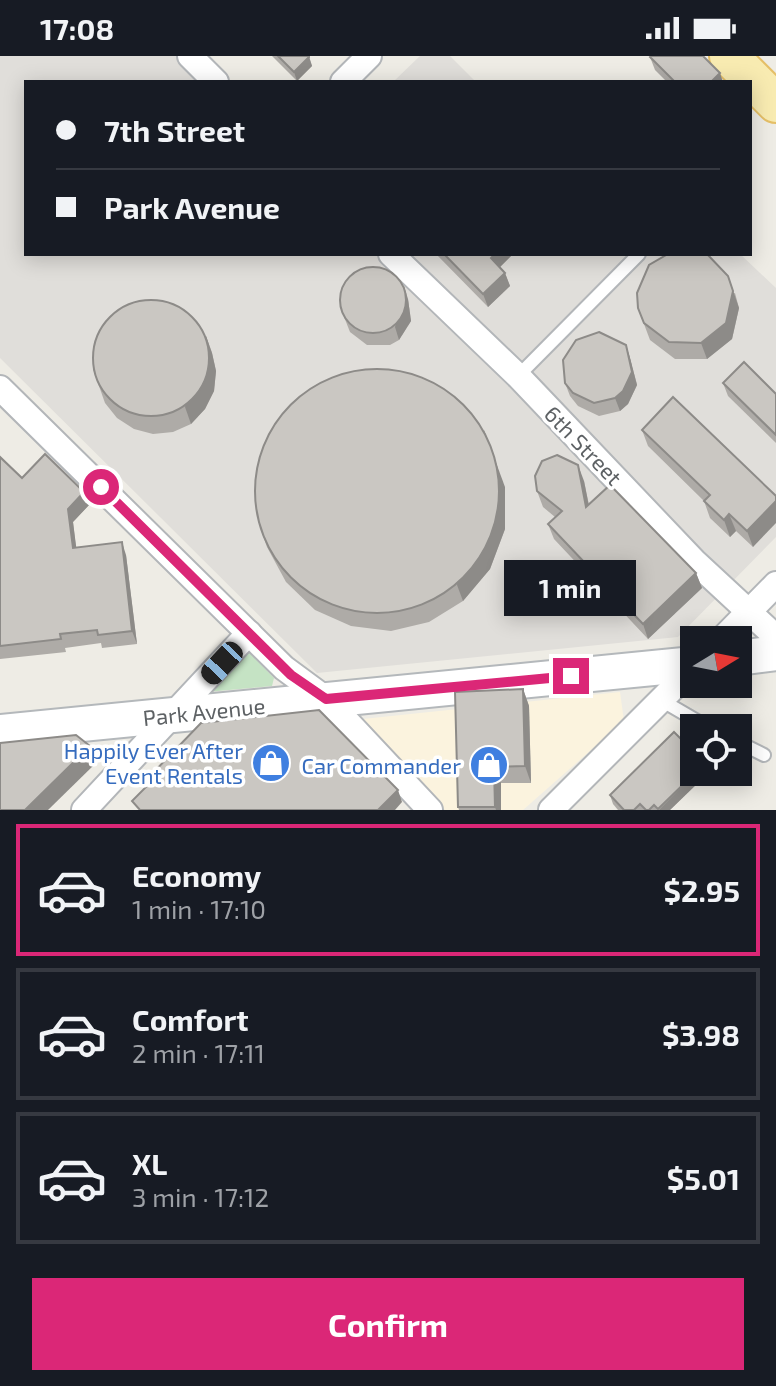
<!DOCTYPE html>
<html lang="en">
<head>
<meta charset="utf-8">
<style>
	body { margin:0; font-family:"Exo 2",sans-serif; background:#20242c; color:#f1f3f6; height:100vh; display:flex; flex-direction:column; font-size:30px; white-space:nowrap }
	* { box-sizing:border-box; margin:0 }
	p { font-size:26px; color:#9ea1a6 }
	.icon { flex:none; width:44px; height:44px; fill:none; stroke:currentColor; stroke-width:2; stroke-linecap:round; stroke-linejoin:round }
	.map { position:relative; height:754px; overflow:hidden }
	.panel { display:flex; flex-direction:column; background:#171b24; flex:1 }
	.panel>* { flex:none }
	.banner { position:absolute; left:24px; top:24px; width:728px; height:176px; border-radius:0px; box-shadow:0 4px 20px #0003; display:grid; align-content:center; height:176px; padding:0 32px; background:#171b24 }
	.needle { width:52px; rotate:80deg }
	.controls { position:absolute; left:680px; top:570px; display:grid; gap:16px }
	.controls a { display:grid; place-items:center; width:72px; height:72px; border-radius:0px; background:#171b24; box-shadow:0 4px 20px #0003; font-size:40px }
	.end { position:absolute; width:36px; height:36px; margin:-18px; border:10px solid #db2777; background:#fff; box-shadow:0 0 0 4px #fff }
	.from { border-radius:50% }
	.bubble { position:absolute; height:56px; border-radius:0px; background:#171b24; box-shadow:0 4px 20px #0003; font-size:26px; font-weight:700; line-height:56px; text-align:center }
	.car { position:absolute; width:24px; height:48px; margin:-24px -12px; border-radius:10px; box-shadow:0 0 6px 2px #0007; background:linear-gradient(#222 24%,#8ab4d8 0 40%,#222 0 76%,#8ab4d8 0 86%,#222 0) }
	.banner b { display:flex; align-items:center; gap:28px; height:76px; font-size:30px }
	.banner b+b { border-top:2px solid #363941 }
	.banner i { width:20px; height:20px; background:#f1f3f6 }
	ul { padding:14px 0 0; list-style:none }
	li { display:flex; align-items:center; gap:24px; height:132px; margin:0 16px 12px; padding:0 16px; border:4px solid #363941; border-radius:0px }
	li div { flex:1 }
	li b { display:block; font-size:30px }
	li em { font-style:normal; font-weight:700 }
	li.on { border-color:#db2777 }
	li>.icon { width:72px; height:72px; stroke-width:1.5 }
	.action { display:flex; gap:16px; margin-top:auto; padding:16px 32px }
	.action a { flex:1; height:92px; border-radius:0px; background:#db2777; color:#fff; font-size:32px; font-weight:700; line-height:92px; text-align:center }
	.status { display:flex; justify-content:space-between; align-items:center; height:56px; padding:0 40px; background:#171b24; direction:ltr }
	.status svg { height:22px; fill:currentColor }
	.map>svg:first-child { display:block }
</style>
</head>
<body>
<div class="status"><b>17:08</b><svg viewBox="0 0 49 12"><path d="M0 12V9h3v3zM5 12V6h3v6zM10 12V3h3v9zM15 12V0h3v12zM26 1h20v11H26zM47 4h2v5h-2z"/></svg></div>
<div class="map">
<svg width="776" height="754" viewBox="0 0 776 754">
	<rect width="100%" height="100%" fill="#eeece5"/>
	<!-- commercial -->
	<polygon fill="#fbf3de" points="620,636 624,665 523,754 445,754 363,663"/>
	<!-- industrial -->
	<g fill="#e0deda">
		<polygon points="0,0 179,0 205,26 26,26 26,198 740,198 776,232 776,481 678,581 317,617 0,302"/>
		<polygon points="420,0 450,0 476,26 393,26"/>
	</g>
	<!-- green -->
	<polygon fill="#c5e3c4" points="247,594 274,622 272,630 207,636"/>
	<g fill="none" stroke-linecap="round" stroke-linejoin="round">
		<defs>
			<g id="service">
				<polyline points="518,320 639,198"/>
				<polyline points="661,644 709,672"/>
				<polyline points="738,686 764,699"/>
			</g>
			<g id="minor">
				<polyline points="190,0 216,26"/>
				<polyline points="343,26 369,0"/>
				<polyline points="391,198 518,320 694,505 776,581"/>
				<polyline points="0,332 284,612 326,643 430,754"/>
				<polyline points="721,584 776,528"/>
				<polyline points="84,754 249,577"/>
				<polyline points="551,754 694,611"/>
			</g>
			<g id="secondary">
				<polyline points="738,602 776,597"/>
				<polyline points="0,676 694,608"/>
			</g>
			<polyline id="primary" points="729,0 776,47"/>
		</defs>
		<!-- service casing -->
		<use href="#service" stroke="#b3b6b9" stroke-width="16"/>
		<!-- minor casing -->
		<use href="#minor" stroke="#b3b6b9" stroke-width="28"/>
		<!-- secondary casing -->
		<use href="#secondary" stroke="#b4b8bb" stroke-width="38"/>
		<!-- primary casing -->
		<use href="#primary" stroke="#e5bf67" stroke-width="42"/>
		<!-- service -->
		<use href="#service" stroke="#fff" stroke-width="12"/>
		<!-- minor -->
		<use href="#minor" stroke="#fff" stroke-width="24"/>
		<!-- secondary -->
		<use href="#secondary" stroke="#fff" stroke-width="34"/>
		<!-- primary -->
		<use href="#primary" stroke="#f8ebb1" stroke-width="38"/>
	</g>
	<!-- wall -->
	<g fill="#aeaba7">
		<polygon points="272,0 309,0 312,10 297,25"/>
		<polygon points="650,1 723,26 667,26 655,14"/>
		<polygon points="436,198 513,198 500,211 505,217 510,230 488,251"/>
		<polygon points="735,237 739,252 732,283 707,303 675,303 650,284 638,252"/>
		<polygon points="408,243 411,265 399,284 390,289 367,289 350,276 341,253"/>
		<polygon points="206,280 212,297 216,315 214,335 205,353 191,368 173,376 153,378 134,373 117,362 105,347 93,313"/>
		<polygon points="626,289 630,302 637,329 628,348 620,355 599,360 578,350 570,340 565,327"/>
		<polygon points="723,327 776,338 776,387 728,340"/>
		<polygon points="642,374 776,440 753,491 736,475 730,481 710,462 704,445 648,390"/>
		<polygon points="0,401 22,422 84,436 89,449 73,466 76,492 126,499 137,588 102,592 101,587 65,592 66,596 0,603"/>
		<polygon points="584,425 589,449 696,517 702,532 648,583 554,483 548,468 555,461 543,451 537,435"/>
		<polygon points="505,431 505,473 490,513 463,545 429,566 391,575 351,570 315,554 286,526 267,491 261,474"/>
		<polygon points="523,633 529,650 531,727 501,727 501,754 459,754 458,751"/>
		<polygon points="694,716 702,716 704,721 670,754 618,754 613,748 610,739"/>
	</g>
	<!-- shaded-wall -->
	<g fill="#8d8b88">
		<polygon points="309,1 312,10 297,25 294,16"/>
		<polygon points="720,17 723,26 711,26"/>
		<polygon points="495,198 513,198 496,215 491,202"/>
		<polygon points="505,217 510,230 488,251 483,238"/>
		<polygon points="728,220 739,252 732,283 707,303 701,287"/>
		<polygon points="404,230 408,243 411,265 399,284 395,271"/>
		<polygon points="206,280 212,297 216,315 214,335 205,353 191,368 185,351"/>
		<polygon points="626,289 630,302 637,329 628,348 620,355 615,342"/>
		<polygon points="484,374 505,431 505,473 490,513 463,545 457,529"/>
		<polygon points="578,409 584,425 592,466 586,451"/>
		<polygon points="84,436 89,449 73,466 78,505 73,492 68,453"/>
		<polygon points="776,445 776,467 753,491 747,475"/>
		<polygon points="729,458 736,475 730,481 724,464"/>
		<polygon points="122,486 126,499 137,588 132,575"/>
		<polygon points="696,517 702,532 648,583 643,568"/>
		<polygon points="523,633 529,650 531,727 525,710"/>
		<polygon points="90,690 96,707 48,754 25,754"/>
		<polygon points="494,711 501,727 501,754 496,754 495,751"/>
		<polygon points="696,716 702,716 704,721 670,754 659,754"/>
		<polygon points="398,734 402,746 395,754 378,754"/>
	</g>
	<!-- building -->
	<g fill="#cac7c2" stroke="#8d8b88" stroke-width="2">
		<polygon points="278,0 309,0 309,1 294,16"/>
		<polygon points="651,0 703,0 720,17 711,26 675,26 650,1"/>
		<polygon points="444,198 495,198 491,202 505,217 483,238"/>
		<polygon points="668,198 707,198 728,220 733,235 726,267 701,287 669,286 644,267 638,252 637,237 649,209"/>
		<circle cx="373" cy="244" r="33"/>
		<circle cx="151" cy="302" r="58"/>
		<polygon points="599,276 626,289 632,316 623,335 615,342 594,347 573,337 565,327 563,304 576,284"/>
		<polygon points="744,306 776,338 776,379 723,327"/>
		<circle cx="377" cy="435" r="122"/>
		<polygon points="673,341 776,440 776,445 747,475 729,458 724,464 704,445 710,439 642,374"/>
		<polygon points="45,398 84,436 68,453 73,492 122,486 132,575 98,579 97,574 60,578 61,583 0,590 0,401 22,422"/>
		<polygon points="557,399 578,409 586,451 610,429 696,517 643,568 548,468 562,455 537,435 535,420 542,405"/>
		<polygon points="523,633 525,710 494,711 495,751 458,751 455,636"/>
		<polygon points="319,654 398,734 378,754 140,754 132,745 152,725 149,721 201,667"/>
		<polygon points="674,676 694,696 694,716 696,716 658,753 654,749 649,754 646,754 640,748 634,754 624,754 610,739"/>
		<polygon points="76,679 90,690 25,754 0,754 0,687"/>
	</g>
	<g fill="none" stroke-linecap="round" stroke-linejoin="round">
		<!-- route -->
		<polyline stroke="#db2777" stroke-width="10" points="101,431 291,619 326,643 571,620"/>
	</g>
	<!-- icons -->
	<defs>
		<symbol id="shop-disc" viewBox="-11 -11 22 22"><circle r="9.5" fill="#3f7fe0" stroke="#fff"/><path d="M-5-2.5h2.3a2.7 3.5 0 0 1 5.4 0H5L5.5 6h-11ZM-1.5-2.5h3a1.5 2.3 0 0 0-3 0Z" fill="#fff"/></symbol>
	</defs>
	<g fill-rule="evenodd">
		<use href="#shop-disc" x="249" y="685" width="44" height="44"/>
		<use href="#shop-disc" x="467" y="687" width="44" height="44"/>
	</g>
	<g text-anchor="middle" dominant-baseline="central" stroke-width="7" stroke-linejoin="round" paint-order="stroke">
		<!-- street labels -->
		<g font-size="22" fill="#5d6164" stroke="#fff">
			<text transform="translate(584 389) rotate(46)">6th Street</text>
			<text transform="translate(204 655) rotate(-6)">Park Avenue</text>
		</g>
		<!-- shop labels -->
		<g font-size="22" fill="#366cbe" stroke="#fff" text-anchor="end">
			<text x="243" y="694">Happily Ever After<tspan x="243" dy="25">Event Rentals</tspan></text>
			<text x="461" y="709">Car Commander</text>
		</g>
	</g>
</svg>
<div class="controls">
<a><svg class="needle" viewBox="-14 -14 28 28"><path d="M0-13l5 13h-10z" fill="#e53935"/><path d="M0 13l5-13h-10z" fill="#9ea1a6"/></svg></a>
<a><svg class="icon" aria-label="locate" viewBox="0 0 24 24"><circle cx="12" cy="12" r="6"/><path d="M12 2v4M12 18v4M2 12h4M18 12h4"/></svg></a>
</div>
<i class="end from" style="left:101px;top:431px"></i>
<i class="end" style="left:571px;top:620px"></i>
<div class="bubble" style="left:504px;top:504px;width:132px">1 min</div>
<i class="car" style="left:222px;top:607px;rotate:223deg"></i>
<div class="banner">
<b><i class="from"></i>7th Street</b>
<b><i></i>Park Avenue</b>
</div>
</div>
<section class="panel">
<ul>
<li class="on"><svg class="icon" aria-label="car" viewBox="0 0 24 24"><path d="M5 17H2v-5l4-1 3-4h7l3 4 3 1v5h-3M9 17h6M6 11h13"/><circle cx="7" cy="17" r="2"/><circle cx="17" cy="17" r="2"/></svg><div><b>Economy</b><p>1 min · 17:10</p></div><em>$2.95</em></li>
<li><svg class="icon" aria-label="car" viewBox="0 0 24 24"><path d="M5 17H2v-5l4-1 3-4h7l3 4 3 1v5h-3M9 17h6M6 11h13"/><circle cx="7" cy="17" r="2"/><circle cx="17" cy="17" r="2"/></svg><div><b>Comfort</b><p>2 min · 17:11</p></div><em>$3.98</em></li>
<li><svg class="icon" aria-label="car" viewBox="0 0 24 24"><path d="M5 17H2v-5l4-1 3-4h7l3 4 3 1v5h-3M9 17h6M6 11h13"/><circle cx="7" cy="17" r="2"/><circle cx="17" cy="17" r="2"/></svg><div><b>XL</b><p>3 min · 17:12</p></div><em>$5.01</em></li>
</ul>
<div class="action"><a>Confirm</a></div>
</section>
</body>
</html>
